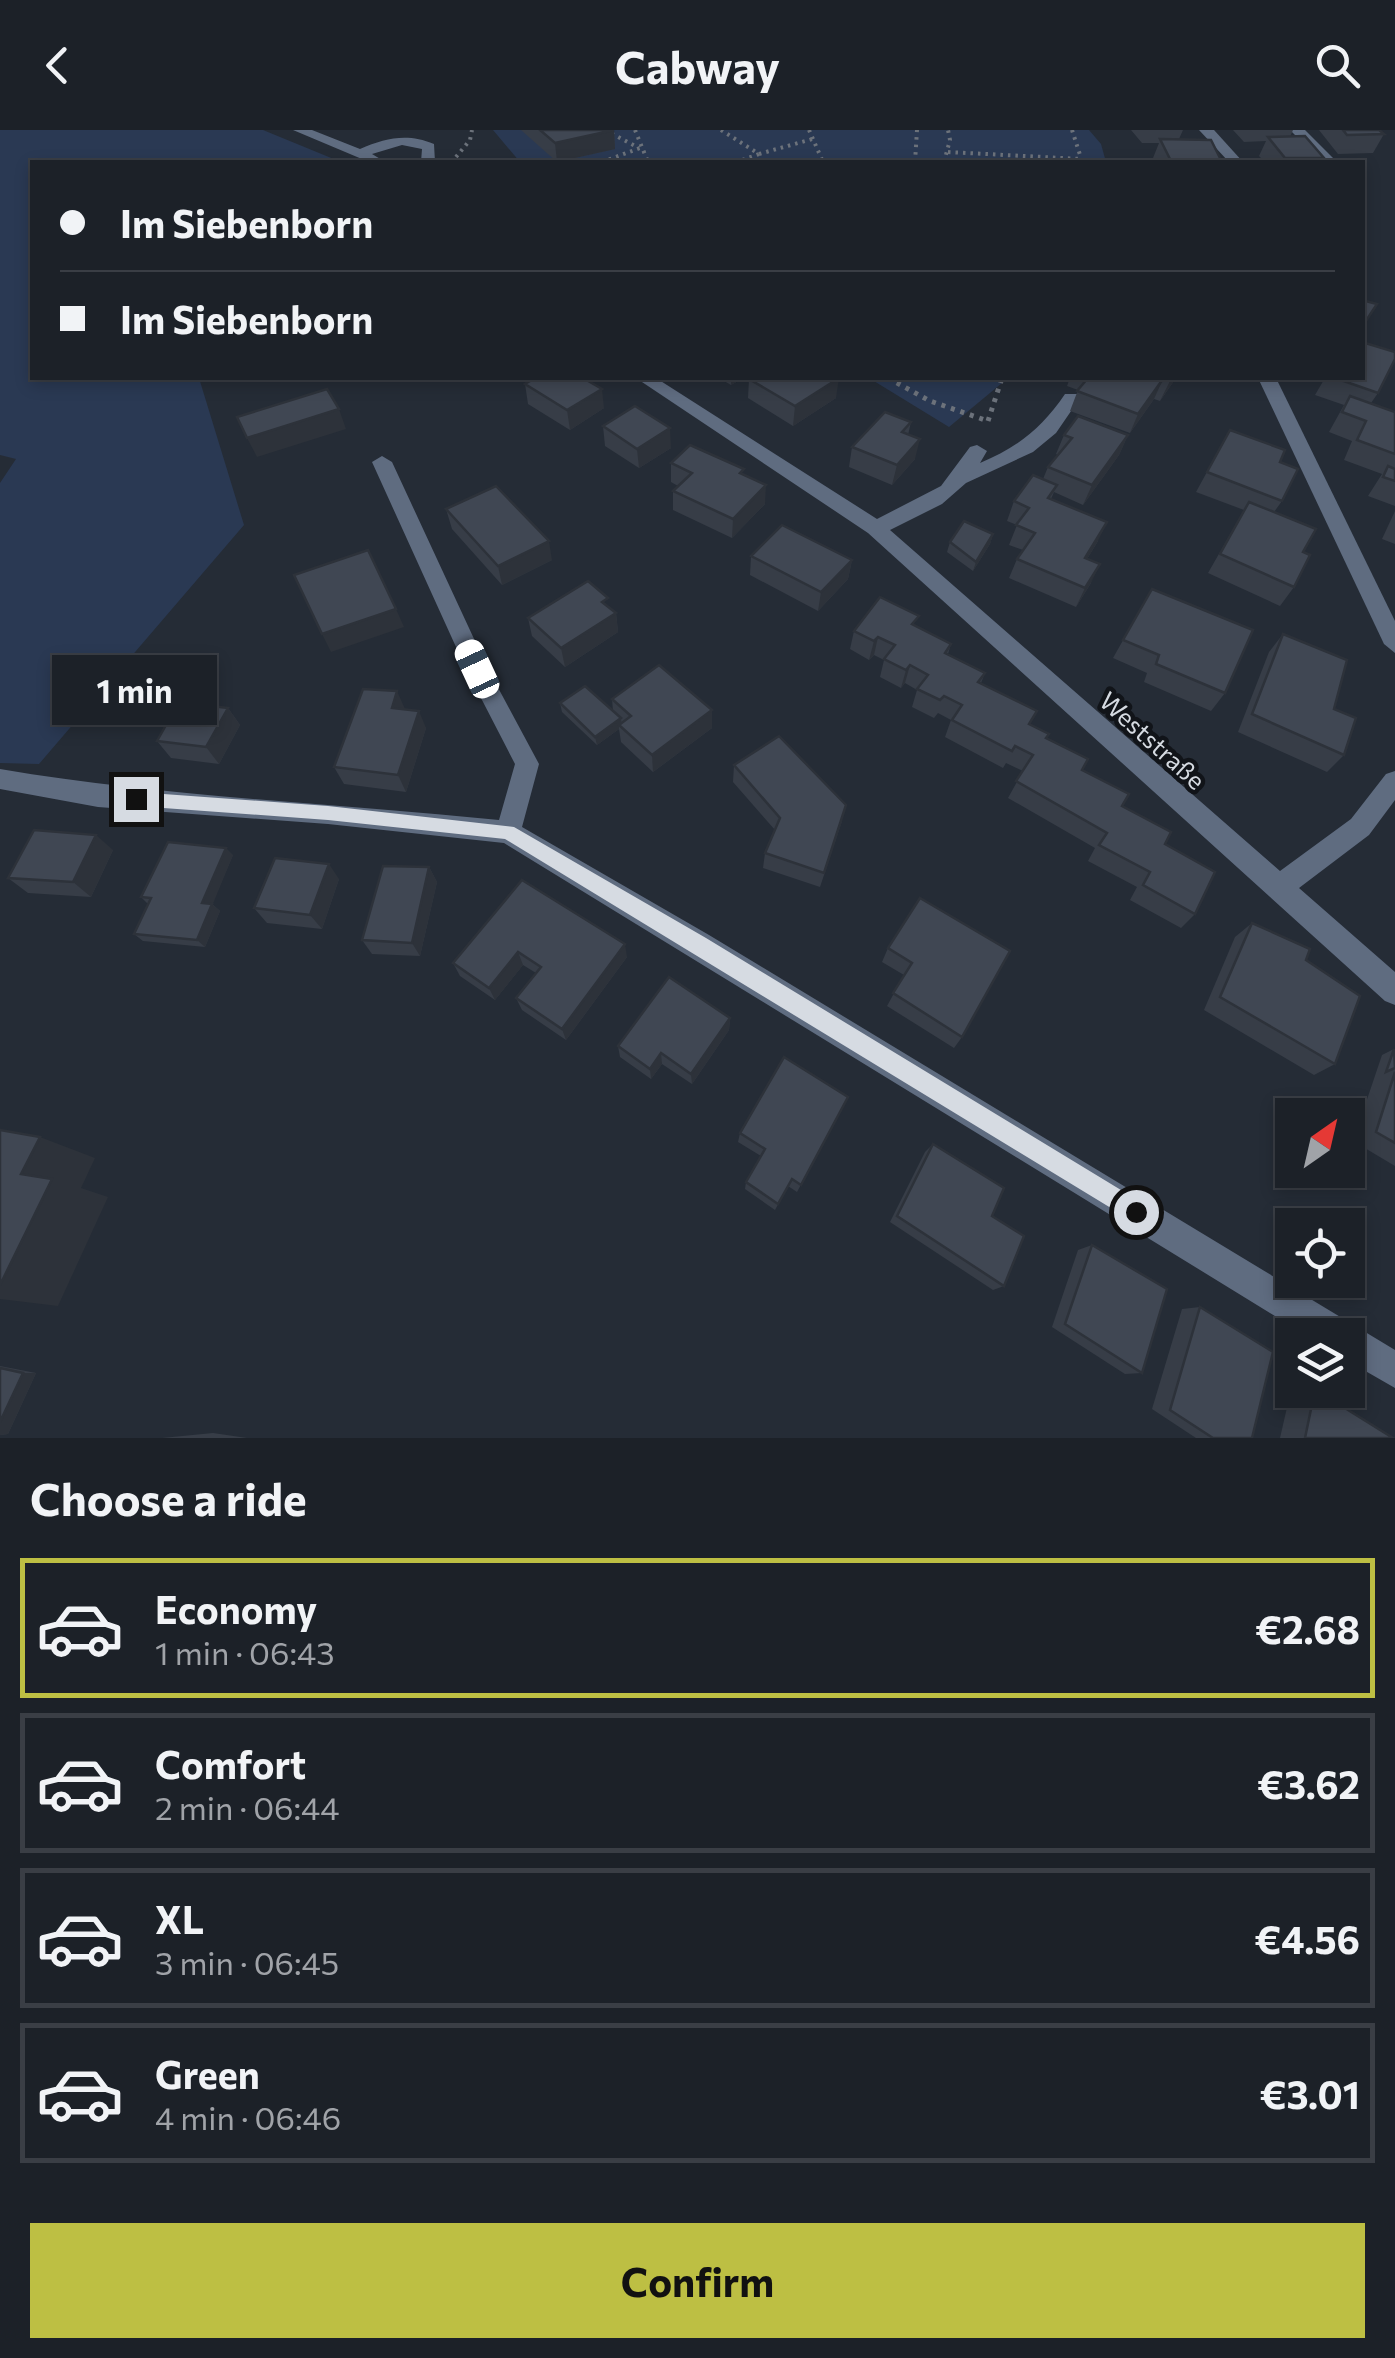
<!DOCTYPE html>
<html lang="en">
<head>
<meta charset="utf-8">
<style>
	body { margin:0; font-family:Commissioner,sans-serif; background:#252930; color:#f1f3f6; height:100vh; display:flex; flex-direction:column; font-size:38px; white-space:nowrap }
	* { box-sizing:border-box; margin:0 }
	p { font-size:32px; color:#a0a3a8 }
	.icon { flex:none; width:55px; height:55px; fill:none; stroke:currentColor; stroke-width:2; stroke-linecap:round; stroke-linejoin:round }
	.map { position:relative; height:1308px; overflow:hidden }
	.drawer { display:flex; flex-direction:column; background:#1c2128; flex:1 }
	.drawer>* { flex:none }
	.top-card { position:absolute; left:30px; top:30px; width:1335px; height:220px; border-radius:0px; box-shadow:0 5px 15px #0003,0 0 0 2px #3a3e45; display:grid; align-content:center; height:220px; padding:0 30px; background:#1c2128 }
	.needle { width:65px; rotate:34deg }
	.buttons { position:absolute; left:1275px; top:968px; display:grid; gap:20px }
	.buttons a { display:grid; place-items:center; width:90px; height:90px; border-radius:0px; background:#1c2128; box-shadow:0 5px 15px #0003,0 0 0 2px #3a3e45; font-size:50px }
	.end { position:absolute; width:45px; height:45px; margin:-22px; border:12px solid #d6dbe2; background:#111; box-shadow:0 0 0 5px #111 }
	.from { border-radius:50% }
	.bubble { position:absolute; height:70px; border-radius:0px; background:#1c2128; box-shadow:0 5px 15px #0003,0 0 0 2px #3a3e45; font-size:32px; font-weight:700; line-height:70px; text-align:center }
	.car { position:absolute; width:30px; height:60px; margin:-30px -15px; border-radius:12px; box-shadow:0 0 8px 2px #0007; background:linear-gradient(#fff 24%,#345 0 40%,#fff 0 76%,#345 0 86%,#fff 0) }
	.top-card b { display:flex; align-items:center; gap:35px; height:95px; font-size:38px }
	.top-card b+b { border-top:2px solid #3a3e45 }
	.top-card i { width:25px; height:25px; background:#f1f3f6 }
	ul { padding:0; list-style:none }
	li { display:flex; align-items:center; gap:30px; height:140px; margin:0 20px 15px; padding:0 10px; border:5px solid #3a3e45; border-radius:0px }
	li div { flex:1 }
	li b { display:block; font-size:38px }
	li em { font-style:normal; font-weight:700 }
	li.current { border-color:#bdbf43 }
	li>.icon { width:90px; height:90px; stroke-width:1.5 }
	h2 { padding:0 30px; font-size:45px; line-height:120px }
	.button { display:flex; gap:20px; margin-top:auto; padding:20px 30px }
	.button a { flex:1; height:115px; border-radius:0px; background:#bdbf43; color:#111; font-size:40px; font-weight:700; line-height:115px; text-align:center }
	header { display:flex; justify-content:space-between; align-items:center; height:130px; padding:0 30px; background:#1c2128; font-size:45px; font-weight:700 }
	.map>svg:first-child { display:block }
</style>
</head>
<body>
<header><svg class="icon" aria-label="back" viewBox="0 0 24 24"><path d="M15 5l-7 7 7 7"/></svg>Cabway<svg class="icon" aria-label="search" viewBox="0 0 24 24"><circle cx="10" cy="10" r="6"/><path d="M15 15l6 6"/></svg></header>
<div class="map">
<svg width="1395" height="1308" viewBox="0 0 1395 1308">
	<rect width="100%" height="100%" fill="#252c36"/>
	<!-- green -->
	<g fill="#2a3953">
		<polygon points="0,0 263,0 341,32 32,32 32,248 199,248 244,395 39,634 0,633 0,353 16,329 0,325"/>
		<polygon points="493,0 1089,0 1101,14 1106,32 520,32"/>
		<polygon points="869,248 1008,248 949,297"/>
	</g>
	<g fill="none" stroke-linecap="round" stroke-linejoin="round">
		<!-- path-far1 -->
		<g stroke="#6c727b" stroke-width="4" stroke-dasharray="2.5 5" stroke-linecap="butt">
			<polyline points="605,0 639,18"/>
			<polyline points="635,0 648,32"/>
			<polyline points="721,0 759,24 737,32"/>
			<polyline points="809,0 823,32"/>
			<polyline points="1072,0 1082,31"/>
			<polyline points="948,22 1081,29"/>
			<polyline points="759,24 816,8"/>
			<polyline points="456,27 470,10 472,0"/>
			<polyline points="602,32 640,18"/>
			<polyline points="915,32 917,0"/>
			<polyline points="944,32 950,10 948,0"/>
		</g>
		<!-- path -->
		<g stroke="#6c727b" stroke-width="5" stroke-dasharray="4 6" stroke-linecap="butt">
			<polyline points="888,248 930,271 988,291"/>
			<polyline points="988,291 1002,248"/>
		</g>
		<!-- minor -->
		<g fill="#5f6c80" fill-rule="evenodd">
			<path d="M293,0H312L360,19C386,8 407,3 434,14L435,32H421L422,19L402,15L372,24L382,30L369,32Z"/>
			<polygon points="1199,0 1214,0 1243,32 1229,32"/>
			<polygon points="1290,0 1305,0 1337,32 1322,32"/>
			<path d="M636,248H656L877,389L941,356L970,317L977,315L987,321L980,333C1018,317 1042,298 1065,264H1077L1080,268L1056,303L1033,322L966,353L942,374L890,400L1280,741L1351,689L1386,644L1395,641V670L1369,705L1299,758L1395,842V875L1385,871L868,403Z"/>
			<polygon points="1258,248 1276,248 1395,491 1395,523 1384,514"/>
			<path d="M382,326L392,332L488,539L539,634L522,697L709,805L1395,1220V1258L1348,1231V1205H1306L504,713L328,694L98,677L0,659V639C165,667 333,673 499,690L515,634L466,539L372,332Z"/>
		</g>
	</g>
	<!-- wall -->
	<g fill="#373d47">
		<polygon points="521,0 614,0 615,19 557,32"/>
		<polygon points="1131,0 1183,0 1179,9 1222,32 1156,32 1153,28 1159,13 1142,13"/>
		<polygon points="1233,0 1293,0 1290,7 1324,28 1321,32 1265,32 1259,26 1266,11 1244,12"/>
		<polygon points="1319,0 1379,0 1384,4 1373,23 1338,24"/>
		<polygon points="719,248 743,248 731,255"/>
		<polygon points="1070,248 1176,248 1160,271 1154,269 1130,303 1070,281 1078,260 1067,256"/>
		<polygon points="1325,248 1362,248 1378,263 1371,273 1395,282 1395,376 1368,366 1382,344 1344,330 1352,311 1329,302 1344,275 1315,265"/>
		<polygon points="749,249 836,268 793,296 748,268"/>
		<polygon points="525,254 604,278 570,300 528,274"/>
		<polygon points="911,292 908,305 915,329 892,355 849,337 852,317"/>
		<polygon points="603,296 671,318 639,338 605,316"/>
		<polygon points="1230,300 1280,332 1282,371 1274,382 1303,422 1294,457 1280,476 1208,443 1244,380 1196,362"/>
		<polygon points="1064,305 1128,305 1119,325 1083,375 1054,362 1051,369 1098,411 1087,429 1091,453 1076,477 1009,448 1017,429 1023,420 1009,415 1017,395 1007,391 1014,371 1043,349 1048,337 1058,325 1056,324"/>
		<polygon points="671,333 744,345 765,374 732,408 673,380 673,361 678,356 671,352"/>
		<polygon points="446,379 552,430 502,455 452,399"/>
		<polygon points="1395,381 1395,414 1382,409"/>
		<polygon points="993,404 990,414 973,441 947,422 950,412"/>
		<polygon points="751,426 852,430 848,449 818,481 750,445"/>
		<polygon points="1152,459 1225,563 1211,581 1144,552 1147,543 1113,528"/>
		<polygon points="609,477 616,483 618,502 565,537 532,506 528,488"/>
		<polygon points="916,496 951,514 948,524 985,543 981,553 1047,609 1165,714 1195,784 1181,798 1130,770 1137,757 1088,731 1095,718 1008,668 1023,641 1006,633 1003,638 945,607 951,590 938,583 934,588 912,577 917,560 905,553 901,558 880,547 884,530 874,525 869,530 850,519 854,501"/>
		<polygon points="1283,504 1334,579 1344,625 1327,642 1238,602 1269,522"/>
		<polygon points="612,569 712,598 653,642 621,612 619,599 597,615 562,582 560,573 613,581"/>
		<polygon points="228,578 240,595 219,634 171,628 157,611"/>
		<polygon points="405,579 426,598 406,662 344,654 334,637"/>
		<polygon points="734,635 842,691 820,757 763,738 765,723 775,700 733,652"/>
		<polygon points="113,720 91,767 28,763 8,748"/>
		<polygon points="233,725 212,774 220,781 205,817 143,811 134,804 148,774 141,767"/>
		<polygon points="429,737 437,752 420,826 372,824 362,810"/>
		<polygon points="339,749 322,799 267,793 254,778"/>
		<polygon points="522,750 627,827 566,910 522,880 516,868 536,843 523,835 495,870 460,846 453,833"/>
		<polygon points="1252,793 1306,830 1335,934 1314,945 1204,880 1235,807"/>
		<polygon points="888,818 1010,821 962,907 954,918 887,876 904,845 882,832"/>
		<polygon points="730,888 729,900 692,954 662,934 651,949 620,927 618,916"/>
		<polygon points="1394,919 1395,920 1395,1036 1353,1011 1382,925"/>
		<polygon points="848,967 797,1062 788,1056 775,1080 745,1059 746,1052 761,1026 738,1012 740,1003"/>
		<polygon points="933,1014 992,1086 1004,1156 993,1160 890,1092 925,1022"/>
		<polygon points="1092,1115 1142,1243 1125,1244 1052,1197 1078,1120"/>
		<polygon points="1200,1177 1252,1308 1196,1308 1152,1279 1182,1179"/>
		<polygon points="0,1236 36,1243 8,1304 0,1305"/>
		<polygon points="1291,1260 1316,1260 1393,1308 1280,1308"/>
		<polygon points="213,1303 247,1308 162,1308"/>
	</g>
	<!-- shaded-wall -->
	<g fill="#2d323a">
		<polygon points="614,0 615,19 557,32 555,13"/>
		<polygon points="731,248 743,248 731,255"/>
		<polygon points="839,248 836,268 793,296 795,276"/>
		<polygon points="1172,248 1176,248 1160,271 1170,251"/>
		<polygon points="1163,249 1154,269 1130,303 1138,284"/>
		<polygon points="602,259 604,278 570,300 567,280"/>
		<polygon points="339,279 346,299 257,327 247,308"/>
		<polygon points="670,298 671,318 639,338 637,319"/>
		<polygon points="1128,305 1119,325 1083,375 1092,355"/>
		<polygon points="920,309 915,329 892,355 897,335"/>
		<polygon points="766,355 765,374 732,408 733,389"/>
		<polygon points="1107,392 1098,411 1076,447 1085,428"/>
		<polygon points="993,404 990,414 973,441 976,432"/>
		<polygon points="549,411 552,430 502,455 498,436"/>
		<polygon points="852,430 848,449 818,481 821,462"/>
		<polygon points="1100,434 1091,453 1076,477 1085,458"/>
		<polygon points="396,479 404,497 331,522 322,504"/>
		<polygon points="616,483 618,502 565,537 561,518"/>
		<polygon points="878,507 874,525 869,530 874,511"/>
		<polygon points="910,535 905,553 901,558 906,540"/>
		<polygon points="397,561 405,579 392,578"/>
		<polygon points="228,578 240,595 219,634 206,617"/>
		<polygon points="712,580 712,598 653,642 652,625"/>
		<polygon points="419,581 426,598 406,662 398,645"/>
		<polygon points="621,588 622,597 619,595 619,599 597,615 595,607"/>
		<polygon points="96,705 113,720 91,767 73,752"/>
		<polygon points="226,718 233,725 210,781 202,773"/>
		<polygon points="329,734 339,749 322,799 310,785"/>
		<polygon points="429,737 437,752 420,826 412,813"/>
		<polygon points="212,774 220,781 205,817 197,810"/>
		<polygon points="625,814 627,827 566,910 562,899"/>
		<polygon points="518,822 523,835 495,870 489,858"/>
		<polygon points="730,888 729,900 692,954 691,944"/>
		<polygon points="661,923 662,934 651,949 650,939"/>
		<polygon points="40,1007 95,1028 81,1058 108,1067 58,1176 0,1169 0,1155 21,1044"/>
		<polygon points="23,1243 36,1243 8,1304 0,1305 0,1292"/>
	</g>
	<!-- building -->
	<g fill="#404753" stroke="#2d323a" stroke-width="2.5">
		<polygon points="540,0 614,0 555,13"/>
		<polygon points="1343,0 1379,0 1384,4 1347,5"/>
		<polygon points="1305,6 1324,28 1285,28 1268,7"/>
		<polygon points="1160,9 1211,10 1222,32 1171,31"/>
		<polygon points="1362,170 1377,174 1362,197"/>
		<polygon points="1362,212 1395,222 1395,229 1378,263 1335,248 1362,248"/>
		<polygon points="535,248 583,248 602,259 567,280 525,254"/>
		<polygon points="751,248 839,248 795,276 749,249"/>
		<polygon points="1088,248 1172,248 1170,251 1163,249 1138,284 1077,261"/>
		<polygon points="327,259 339,279 247,308 237,287"/>
		<polygon points="1350,266 1395,282 1395,324 1357,310 1366,291 1342,282"/>
		<polygon points="635,276 670,298 637,319 603,296"/>
		<polygon points="885,282 911,292 902,302 920,309 897,335 852,317"/>
		<polygon points="1078,286 1128,305 1092,355 1048,337 1072,308 1064,305"/>
		<polygon points="1230,300 1285,320 1280,332 1298,339 1282,371 1207,342"/>
		<polygon points="690,315 744,339 740,343 766,355 733,389 673,361 692,343 671,333"/>
		<polygon points="1388,336 1395,339 1395,351 1383,347"/>
		<polygon points="1033,345 1057,355 1048,368 1107,392 1085,428 1100,434 1085,458 1017,429 1035,403 1016,395 1029,378 1014,371"/>
		<polygon points="496,356 549,411 498,436 446,379"/>
		<polygon points="1249,372 1316,399 1303,422 1310,425 1294,457 1220,424"/>
		<polygon points="964,391 993,404 976,432 950,412"/>
		<polygon points="782,395 852,430 821,462 751,426"/>
		<polygon points="368,420 396,479 322,504 294,445"/>
		<polygon points="588,451 608,468 602,472 616,483 561,518 528,488"/>
		<polygon points="1152,459 1253,500 1225,563 1156,534 1159,525 1123,510"/>
		<polygon points="880,467 919,486 912,494 951,514 945,523 985,543 978,552 1037,581 1029,594 1049,604 1046,608 1088,629 1082,640 1129,664 1122,676 1171,702 1165,714 1215,742 1195,784 1143,755 1150,742 1099,715 1107,703 1016,651 1033,625 1015,616 1012,621 952,590 962,575 944,566 940,570 917,559 928,545 910,535 906,540 884,529 895,515 878,507 874,511 854,501"/>
		<polygon points="1283,504 1347,530 1334,579 1356,588 1344,625 1252,584"/>
		<polygon points="659,535 712,580 652,625 619,595 631,586 612,569"/>
		<polygon points="585,556 621,588 595,607 560,573"/>
		<polygon points="363,559 397,561 392,578 419,581 398,645 334,637"/>
		<polygon points="179,572 228,578 206,617 157,611"/>
		<polygon points="779,606 846,675 824,743 765,723 780,688 734,635"/>
		<polygon points="34,700 96,705 73,752 8,748"/>
		<polygon points="168,712 226,718 202,773 212,774 197,810 134,804 151,768 141,767"/>
		<polygon points="275,728 329,734 310,785 254,778"/>
		<polygon points="383,736 429,737 412,813 362,810"/>
		<polygon points="522,750 625,814 562,899 516,868 541,837 518,822 489,858 453,833"/>
		<polygon points="920,768 1010,821 962,907 893,863 912,833 888,818"/>
		<polygon points="1252,793 1310,819 1306,830 1360,866 1335,934 1220,867"/>
		<polygon points="669,847 730,888 691,944 661,923 650,939 618,916"/>
		<polygon points="1394,919 1395,938 1386,942"/>
		<polygon points="784,927 848,967 801,1055 792,1049 778,1074 746,1052 765,1019 740,1003"/>
		<polygon points="1395,942 1395,1013 1376,1002"/>
		<polygon points="0,1000 40,1007 21,1044 52,1049 0,1155"/>
		<polygon points="933,1014 1004,1058 992,1086 1024,1106 1004,1156 897,1086"/>
		<polygon points="1092,1115 1167,1159 1142,1243 1065,1194"/>
		<polygon points="1200,1177 1273,1222 1252,1308 1213,1308 1170,1280"/>
		<polygon points="0,1238 23,1243 0,1292"/>
		<polygon points="1315,1260 1316,1260 1393,1308 1305,1308"/>
	</g>
	<!-- route -->
	<polygon fill="#d6dbe2" points="136,662 328,676 514,697 706,808 1144,1074 1147,1082 1144,1089 1136,1092 1129,1089 505,709 328,690 136,676 128,669"/>
	<g text-anchor="middle" dominant-baseline="central" stroke-width="9" stroke-linejoin="round" paint-order="stroke">
		<!-- street labels -->
		<g font-size="25" fill="#d6dbe2" stroke="#111419">
			<text transform="translate(1153 610) rotate(42)">Weststraße</text>
		</g>
	</g>
</svg>
<div class="buttons">
<a><svg class="needle" viewBox="-14 -14 28 28"><path d="M0-13l5 13h-10z" fill="#e53935"/><path d="M0 13l5-13h-10z" fill="#a0a3a8"/></svg></a>
<a><svg class="icon" aria-label="locate" viewBox="0 0 24 24"><circle cx="12" cy="12" r="6"/><path d="M12 2v4M12 18v4M2 12h4M18 12h4"/></svg></a>
<a><svg class="icon" aria-label="layers" viewBox="0 0 24 24"><path d="M12 4l9 5-9 5-9-5zM3 14l9 5 9-5"/></svg></a>
</div>
<i class="end from" style="left:1136px;top:1082px"></i>
<i class="end" style="left:136px;top:669px"></i>
<div class="bubble" style="left:52px;top:525px;width:165px">1 min</div>
<i class="car" style="left:477px;top:539px;rotate:335deg"></i>
<div class="top-card">
<b><i class="from"></i>Im Siebenborn</b>
<b><i></i>Im Siebenborn</b>
</div>
</div>
<section class="drawer">
<h2>Choose a ride</h2>
<ul>
<li class="current"><svg class="icon" aria-label="car" viewBox="0 0 24 24"><path d="M5 17H2v-5l4-1 3-4h7l3 4 3 1v5h-3M9 17h6M6 11h13"/><circle cx="7" cy="17" r="2"/><circle cx="17" cy="17" r="2"/></svg><div><b>Economy</b><p>1 min · 06:43</p></div><em>€2.68</em></li>
<li><svg class="icon" aria-label="car" viewBox="0 0 24 24"><path d="M5 17H2v-5l4-1 3-4h7l3 4 3 1v5h-3M9 17h6M6 11h13"/><circle cx="7" cy="17" r="2"/><circle cx="17" cy="17" r="2"/></svg><div><b>Comfort</b><p>2 min · 06:44</p></div><em>€3.62</em></li>
<li><svg class="icon" aria-label="car" viewBox="0 0 24 24"><path d="M5 17H2v-5l4-1 3-4h7l3 4 3 1v5h-3M9 17h6M6 11h13"/><circle cx="7" cy="17" r="2"/><circle cx="17" cy="17" r="2"/></svg><div><b>XL</b><p>3 min · 06:45</p></div><em>€4.56</em></li>
<li><svg class="icon" aria-label="car" viewBox="0 0 24 24"><path d="M5 17H2v-5l4-1 3-4h7l3 4 3 1v5h-3M9 17h6M6 11h13"/><circle cx="7" cy="17" r="2"/><circle cx="17" cy="17" r="2"/></svg><div><b>Green</b><p>4 min · 06:46</p></div><em>€3.01</em></li>
</ul>
<div class="button"><a>Confirm</a></div>
</section>
</body>
</html>
